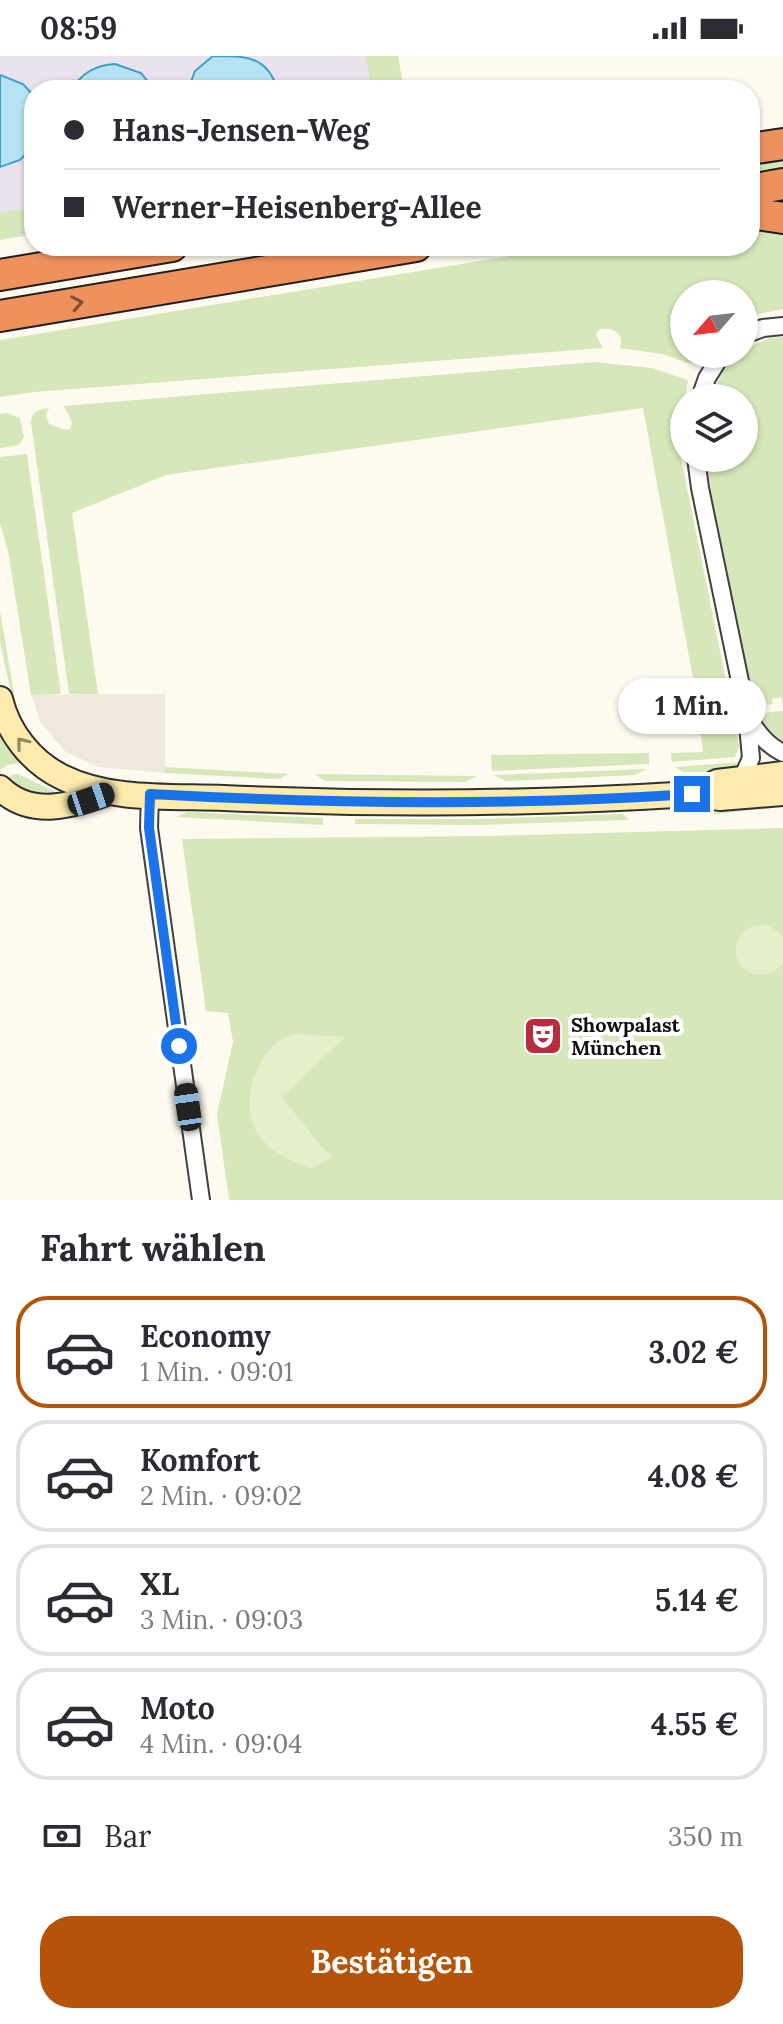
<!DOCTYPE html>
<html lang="de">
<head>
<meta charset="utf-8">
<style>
	body { margin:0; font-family:Lora,serif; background:#f7f7f7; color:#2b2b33; height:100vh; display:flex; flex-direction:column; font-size:30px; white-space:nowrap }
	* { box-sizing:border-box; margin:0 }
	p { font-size:26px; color:#7c7c81 }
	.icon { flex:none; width:44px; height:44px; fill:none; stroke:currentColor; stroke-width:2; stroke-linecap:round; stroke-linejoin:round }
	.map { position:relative; height:1144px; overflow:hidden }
	.panel { display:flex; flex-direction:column; background:#fff; flex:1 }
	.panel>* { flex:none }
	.banner { position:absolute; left:24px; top:24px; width:736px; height:176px; border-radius:32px; box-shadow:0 2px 6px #0004; display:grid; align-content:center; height:176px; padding:0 40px; background:#fff }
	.needle { width:52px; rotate:242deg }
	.tools { position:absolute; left:670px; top:224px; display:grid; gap:16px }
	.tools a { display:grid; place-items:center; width:88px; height:88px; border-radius:50%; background:#fff; box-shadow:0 2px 6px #0004; font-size:40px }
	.end { position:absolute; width:36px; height:36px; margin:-18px; border:10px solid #1a73e8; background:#fff; box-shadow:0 0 0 4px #fff }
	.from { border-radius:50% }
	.bubble { position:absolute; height:56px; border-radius:28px; background:#fff; box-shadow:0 2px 6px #0004; font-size:26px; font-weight:700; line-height:56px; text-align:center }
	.car { position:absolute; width:24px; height:48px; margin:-24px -12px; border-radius:10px; box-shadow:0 0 6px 2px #0007; background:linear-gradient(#222 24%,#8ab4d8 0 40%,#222 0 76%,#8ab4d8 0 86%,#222 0) }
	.banner b { display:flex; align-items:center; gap:28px; height:76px; font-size:30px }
	.banner b+b { border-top:2px solid #e1e1e2 }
	.banner i { width:20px; height:20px; background:#2b2b33 }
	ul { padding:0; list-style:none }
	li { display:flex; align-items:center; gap:24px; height:112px; margin:0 16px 12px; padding:0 24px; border:4px solid #e1e1e2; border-radius:32px }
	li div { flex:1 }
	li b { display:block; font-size:30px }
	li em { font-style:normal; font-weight:700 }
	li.on { border-color:#b45309 }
	li>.icon { width:72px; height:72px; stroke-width:1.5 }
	h2 { padding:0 40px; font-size:36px; line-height:96px }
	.pay { display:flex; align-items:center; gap:20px; height:88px; padding:0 40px; font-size:30px }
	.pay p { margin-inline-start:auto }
	.button { display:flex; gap:16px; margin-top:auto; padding:16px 40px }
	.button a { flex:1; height:92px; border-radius:32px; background:#b45309; color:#fff; font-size:32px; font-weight:700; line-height:92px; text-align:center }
	.status { display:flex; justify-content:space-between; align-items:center; height:56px; padding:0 40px; background:#fff; direction:ltr }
	.status svg { height:22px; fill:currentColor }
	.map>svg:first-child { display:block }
</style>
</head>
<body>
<div class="status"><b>08:59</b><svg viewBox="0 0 49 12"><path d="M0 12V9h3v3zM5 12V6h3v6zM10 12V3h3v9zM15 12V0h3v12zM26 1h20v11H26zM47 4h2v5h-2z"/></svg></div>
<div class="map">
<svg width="783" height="1144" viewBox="0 0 783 1144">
	<rect width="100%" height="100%" fill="#fefaef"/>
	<!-- industrial -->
	<polygon fill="#eae2ec" points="0,0 365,0 372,34 34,34 34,151 0,157"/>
	<!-- green -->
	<g fill="#d6e8ba">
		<polygon points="365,0 398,0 404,34 372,34"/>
		<polygon points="783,104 783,113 750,118 750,110"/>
		<polygon points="34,151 34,178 0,184 0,157"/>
		<path d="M750,167L783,171V253L744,261V238H684V298H701L691,308L662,298L620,292C625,276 612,270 598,274L596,279L603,292L35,336L0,341V284L571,190H750Z"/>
		<path d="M783,281V650L781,641L772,643L773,648L767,649L766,644L762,645L759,633L750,635L713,456L706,402H744V342H712C717,326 724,309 737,298H744V293L770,282Z"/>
		<path d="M594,306L652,312L688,324L679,375L680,397L738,684L739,691L735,701L672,706L671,697L703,696L694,628L643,352L166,419L72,457L98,638H69L31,367C31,355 39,353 49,352L46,359L49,368L65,374L70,373L72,366L64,350Z"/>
		<polygon points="7,357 20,362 24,381 19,389 0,392 0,358"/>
		<polygon points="27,398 61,638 31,639 8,495 0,467 0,401"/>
		<polygon points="0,555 14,637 11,637 0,586"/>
		<polygon points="783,655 783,691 759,668 768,656"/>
		<polygon points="0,677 20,704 20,707 8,709 0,714"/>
		<polygon points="649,697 649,708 492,715 491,699"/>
		<polygon points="742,706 733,713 727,714 685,717 675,711"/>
		<polygon points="165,711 289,718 278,723 165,717"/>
		<polygon points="647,713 634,719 506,725 493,719"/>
		<polygon points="18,718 54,735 57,740 28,740 7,726 11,719"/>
		<polygon points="315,718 477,720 465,726 325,725"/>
		<polygon points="783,745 783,751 695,760 700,753"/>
		<polygon points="188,756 323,762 323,769 176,761"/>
		<polygon points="623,758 629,764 479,769 355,768 355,763 479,763"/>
		<polygon points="783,772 783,1144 229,1144 217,1058 233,986 228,957 206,955 182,783 486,780"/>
	</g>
	<!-- pitch -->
	<g fill="#e6efcb">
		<circle cx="761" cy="894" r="25"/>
		<path d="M294,978L345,981L282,1041L320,1089L333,1101L311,1112C290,1105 271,1097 258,1078C240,1051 253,1006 277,986C281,983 289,980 294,978Z"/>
	</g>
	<!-- plaza -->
	<polygon fill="#eee8de" points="165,638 165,717 98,711 66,696 41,667 31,639"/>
	<!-- water -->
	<g fill="#b6e3f4" stroke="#3f9fc8" stroke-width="2">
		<path d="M213,0C247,0 267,0 278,34H188L195,15Z"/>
		<path d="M115,8L141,17L155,34H72C81,17 96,9 115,8Z"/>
		<polygon points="0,19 23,28 34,40 34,90 20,104 0,111"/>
	</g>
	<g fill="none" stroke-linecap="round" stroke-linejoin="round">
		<defs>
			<g id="street">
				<polyline points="744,279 763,272 783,270"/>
				<polyline points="700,342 707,322 722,298"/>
				<polyline points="696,402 700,432 747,659 751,702 742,723"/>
				<path d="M750,664C758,678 768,690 783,697"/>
				<polyline points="150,738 149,772 201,1144"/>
			</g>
			<g id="secondary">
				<path d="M0,643C8,676 31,706 62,721C110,745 171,740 224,742C380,749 535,748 692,738L720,742L783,737"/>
				<path d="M0,732C32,763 73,749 109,736"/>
				<polyline points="692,738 717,726 783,718"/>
			</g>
			<g id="highway">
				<polyline points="750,93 783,88"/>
				<polyline points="750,134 783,128"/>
				<polyline points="750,157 783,162"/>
				<polyline points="0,219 172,190"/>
				<polyline points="0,260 416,190"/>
			</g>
		</defs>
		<!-- street casing -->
		<use href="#street" stroke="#414141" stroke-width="20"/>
		<!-- secondary casing -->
		<use href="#secondary" stroke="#303030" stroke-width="28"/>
		<!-- highway casing -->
		<use href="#highway" stroke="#1f1f1f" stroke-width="34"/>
		<!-- street -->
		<use href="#street" stroke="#fff" stroke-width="16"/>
		<!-- secondary -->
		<use href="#secondary" stroke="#fcebad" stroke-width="24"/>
		<!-- highway -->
		<use href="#highway" stroke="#ef915d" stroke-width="30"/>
	</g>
	<!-- one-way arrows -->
	<defs><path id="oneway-chevron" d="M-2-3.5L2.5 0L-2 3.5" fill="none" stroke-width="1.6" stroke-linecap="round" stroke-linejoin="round" transform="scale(2)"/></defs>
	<use stroke="#7e5036" href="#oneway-chevron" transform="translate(77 247) rotate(-10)"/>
	<use stroke="#918865" href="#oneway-chevron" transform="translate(22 687) rotate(-129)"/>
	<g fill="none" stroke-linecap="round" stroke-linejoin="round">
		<!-- route -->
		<path stroke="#1a73e8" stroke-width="10" d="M179,990L149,772L150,738C331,748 511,750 692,738"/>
	</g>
	<!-- icons -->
	<defs>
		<symbol id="theatre-square" viewBox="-11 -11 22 22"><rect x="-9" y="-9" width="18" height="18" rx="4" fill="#b92b3f" stroke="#fff"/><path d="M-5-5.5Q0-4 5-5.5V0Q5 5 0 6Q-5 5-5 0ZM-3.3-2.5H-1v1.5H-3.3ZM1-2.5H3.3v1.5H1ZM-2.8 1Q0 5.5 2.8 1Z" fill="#fff"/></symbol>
	</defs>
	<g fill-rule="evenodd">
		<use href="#theatre-square" x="521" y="958" width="44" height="44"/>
	</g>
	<g text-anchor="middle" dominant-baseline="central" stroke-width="8" stroke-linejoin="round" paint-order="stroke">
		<!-- poi labels -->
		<g font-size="20" font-weight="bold" fill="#0e0e0e" stroke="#fff" text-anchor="start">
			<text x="571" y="968">Showpalast<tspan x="571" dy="23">München</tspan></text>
		</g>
	</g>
</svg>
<div class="tools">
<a><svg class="needle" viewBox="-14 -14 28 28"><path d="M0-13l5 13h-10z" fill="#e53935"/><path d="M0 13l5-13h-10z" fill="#7c7c81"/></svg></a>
<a><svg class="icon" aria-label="layers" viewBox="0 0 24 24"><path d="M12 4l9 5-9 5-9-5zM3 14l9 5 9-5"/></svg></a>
</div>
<i class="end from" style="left:179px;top:990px"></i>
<i class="end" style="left:692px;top:738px"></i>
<div class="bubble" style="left:618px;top:622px;width:148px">1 Min.</div>
<i class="car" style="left:91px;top:743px;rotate:71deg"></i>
<i class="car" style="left:188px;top:1051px;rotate:352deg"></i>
<div class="banner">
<b><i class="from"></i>Hans-Jensen-Weg</b>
<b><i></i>Werner-Heisenberg-Allee</b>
</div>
</div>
<section class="panel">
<h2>Fahrt wählen</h2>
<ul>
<li class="on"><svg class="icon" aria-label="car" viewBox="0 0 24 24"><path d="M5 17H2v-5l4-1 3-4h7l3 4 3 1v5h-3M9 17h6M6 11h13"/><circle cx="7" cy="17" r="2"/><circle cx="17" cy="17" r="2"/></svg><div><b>Economy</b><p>1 Min. · 09:01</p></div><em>3.02 €</em></li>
<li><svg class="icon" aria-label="car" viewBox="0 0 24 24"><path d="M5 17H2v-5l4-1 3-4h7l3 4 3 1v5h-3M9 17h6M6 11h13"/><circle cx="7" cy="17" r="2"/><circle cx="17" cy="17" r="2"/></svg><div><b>Komfort</b><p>2 Min. · 09:02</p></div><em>4.08 €</em></li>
<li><svg class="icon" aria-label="car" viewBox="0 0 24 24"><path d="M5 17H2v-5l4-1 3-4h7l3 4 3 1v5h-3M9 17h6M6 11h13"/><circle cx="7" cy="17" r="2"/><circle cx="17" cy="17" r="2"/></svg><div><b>XL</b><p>3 Min. · 09:03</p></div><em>5.14 €</em></li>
<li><svg class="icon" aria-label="car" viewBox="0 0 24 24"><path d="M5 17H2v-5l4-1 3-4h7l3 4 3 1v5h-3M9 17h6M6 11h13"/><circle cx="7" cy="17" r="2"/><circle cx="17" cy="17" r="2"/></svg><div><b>Moto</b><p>4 Min. · 09:04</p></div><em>4.55 €</em></li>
</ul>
<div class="pay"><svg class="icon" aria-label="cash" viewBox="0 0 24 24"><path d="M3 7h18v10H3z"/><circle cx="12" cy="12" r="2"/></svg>Bar<p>350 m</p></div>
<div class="button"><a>Bestätigen</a></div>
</section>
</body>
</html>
